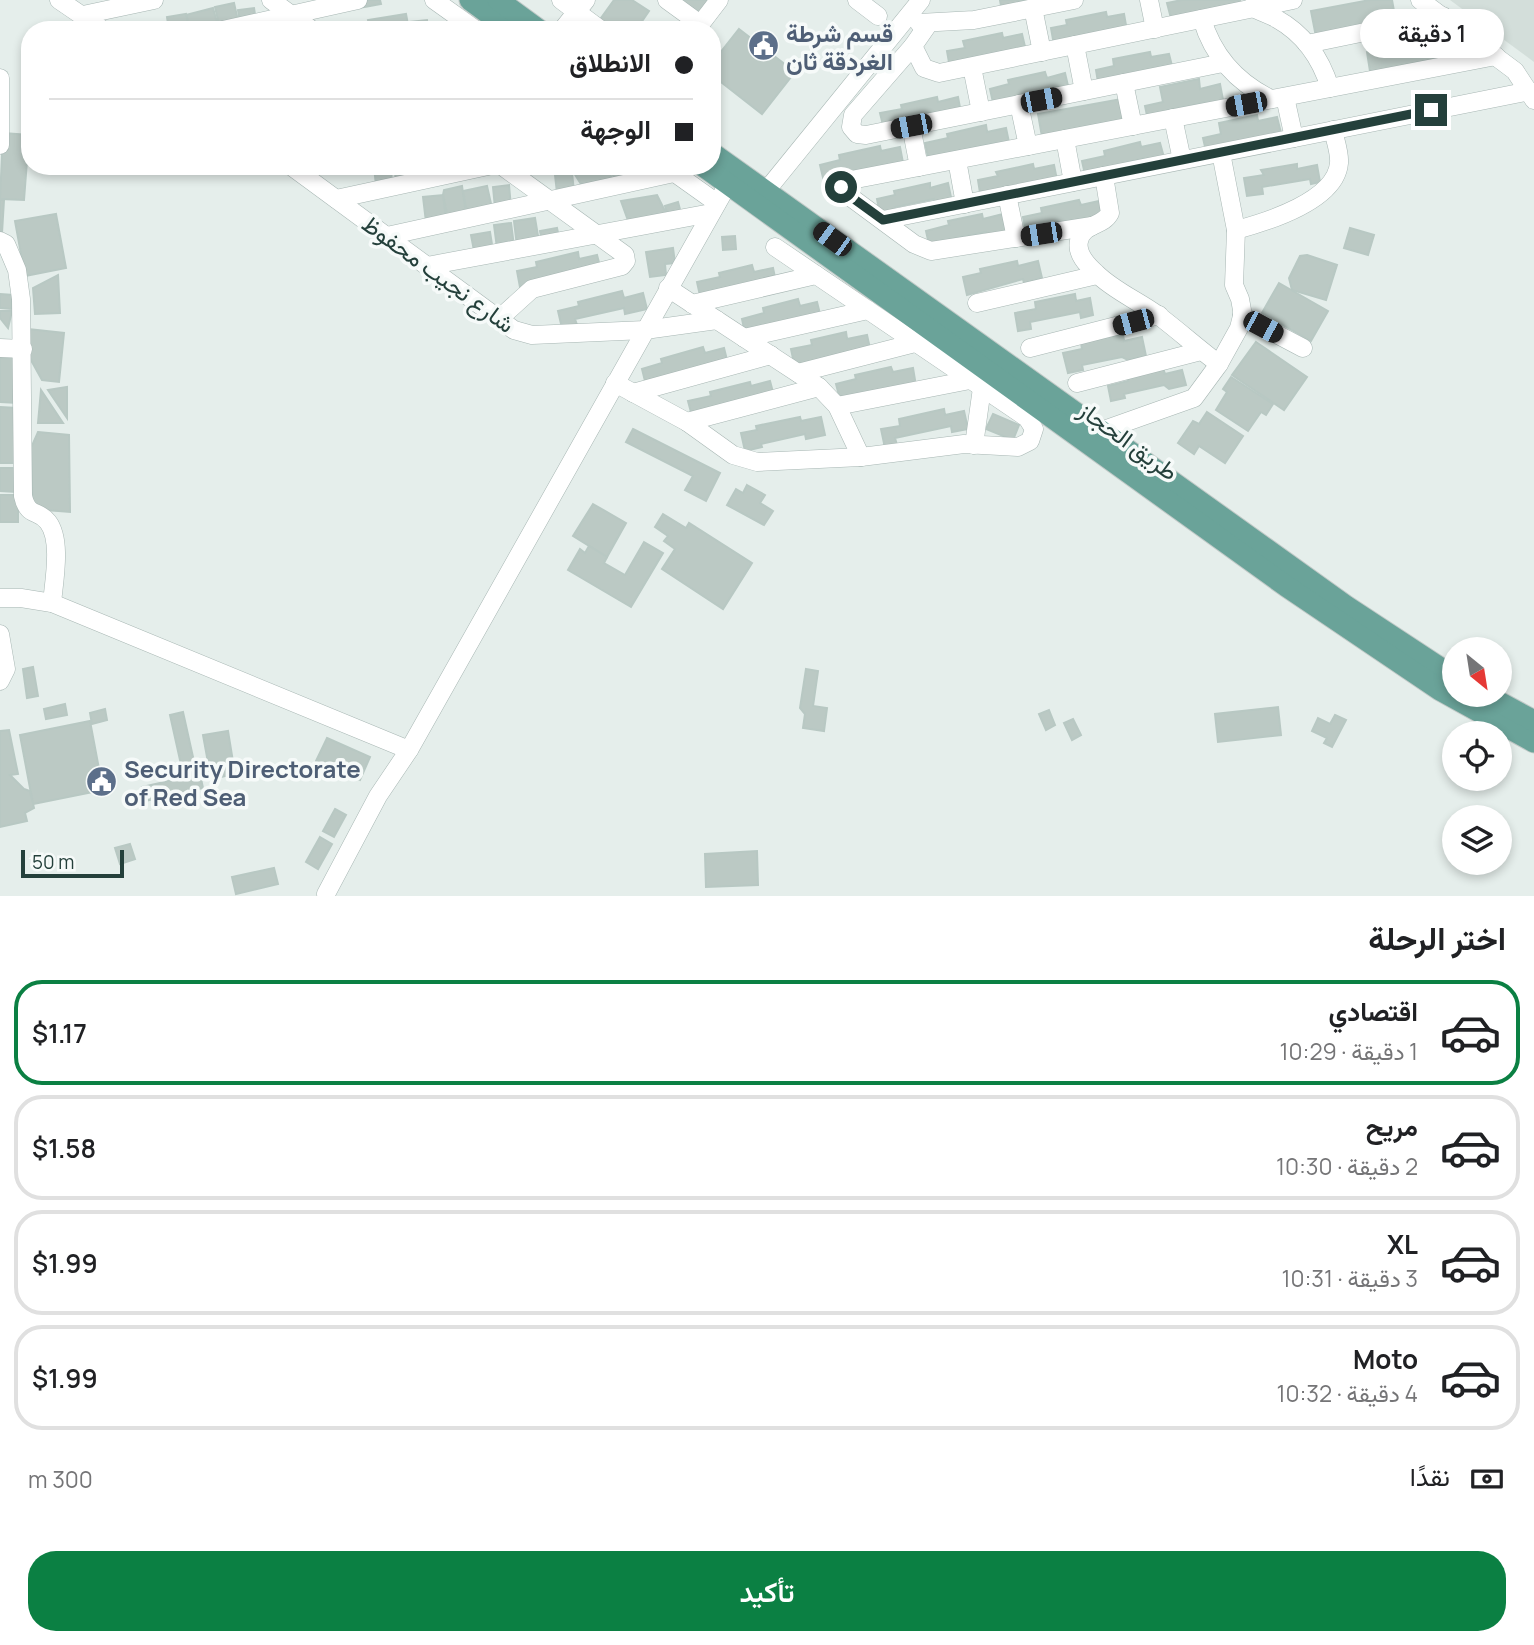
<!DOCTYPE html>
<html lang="ar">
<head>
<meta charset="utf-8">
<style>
	body { margin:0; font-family:Manrope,Vazirmatn,sans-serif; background:#f2f2f2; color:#202124; direction:rtl; height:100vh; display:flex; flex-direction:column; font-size:26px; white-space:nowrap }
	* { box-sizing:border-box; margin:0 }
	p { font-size:23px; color:#757577 }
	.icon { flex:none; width:38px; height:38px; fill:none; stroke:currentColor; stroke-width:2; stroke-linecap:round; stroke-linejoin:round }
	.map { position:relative; height:896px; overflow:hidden; direction:ltr }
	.side { display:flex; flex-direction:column; background:#fff; flex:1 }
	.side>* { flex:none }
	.top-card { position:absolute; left:21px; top:21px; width:700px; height:154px; border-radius:28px; box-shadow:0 4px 10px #0003; direction:rtl; display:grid; align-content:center; height:154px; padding:0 28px; background:#fff }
	.needle { width:46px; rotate:150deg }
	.fabs { position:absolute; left:1442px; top:637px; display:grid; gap:14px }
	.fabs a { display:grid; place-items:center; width:70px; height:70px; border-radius:50%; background:#fff; box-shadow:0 4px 10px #0003; font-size:35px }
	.scale { position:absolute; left:21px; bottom:18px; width:103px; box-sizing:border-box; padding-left:7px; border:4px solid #24403b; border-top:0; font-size:19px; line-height:24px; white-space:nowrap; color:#24403b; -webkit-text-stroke:5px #f6faf9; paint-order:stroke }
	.end { position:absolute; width:32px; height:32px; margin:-16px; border:9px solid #24403b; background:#fff; box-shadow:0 0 0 4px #fff }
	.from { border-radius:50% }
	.bubble { position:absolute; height:49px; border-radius:24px; background:#fff; box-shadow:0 4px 10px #0003; font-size:23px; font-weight:600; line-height:49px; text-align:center; direction:rtl }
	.car { position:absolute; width:21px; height:42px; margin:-21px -10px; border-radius:9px; box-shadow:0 0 5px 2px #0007; background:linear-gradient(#222 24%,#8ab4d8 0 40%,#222 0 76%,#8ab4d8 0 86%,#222 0) }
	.top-card b { display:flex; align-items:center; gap:24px; height:66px; font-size:26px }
	.top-card b+b { border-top:2px solid #e0e0e0 }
	.top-card i { width:18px; height:18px; background:#202124 }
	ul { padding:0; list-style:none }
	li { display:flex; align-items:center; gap:21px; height:105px; margin:0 14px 10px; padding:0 14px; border:4px solid #e0e0e0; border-radius:28px }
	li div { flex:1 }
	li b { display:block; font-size:26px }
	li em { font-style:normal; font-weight:600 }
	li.current { border-color:#0b8043 }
	li>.icon { width:63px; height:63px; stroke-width:1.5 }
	h2 { padding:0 28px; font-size:32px; line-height:84px }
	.pay { display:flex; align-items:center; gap:18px; height:77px; padding:0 28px; font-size:26px }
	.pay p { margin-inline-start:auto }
	.primary-button { display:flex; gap:14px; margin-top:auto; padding:14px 28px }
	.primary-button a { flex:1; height:80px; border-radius:28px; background:#0b8043; color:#fff; font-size:28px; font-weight:600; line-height:80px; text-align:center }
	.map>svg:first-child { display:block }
</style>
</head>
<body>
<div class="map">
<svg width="1534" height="896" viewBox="0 0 1534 896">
	<rect width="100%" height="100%" fill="#e5eeeb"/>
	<!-- built -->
	<polygon fill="#d3deda" points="1450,0 1534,0 1534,62"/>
	<!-- building -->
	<g fill="#bbc9c4" stroke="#b8c8c3" stroke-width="2">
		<polygon points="362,0 380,0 381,4 364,7"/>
		<polygon points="614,0 632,0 649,11 636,30 604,30 596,25"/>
		<polygon points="660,0 709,0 691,23"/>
		<polygon points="1000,0 1029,0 1019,2 1002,12"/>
		<polygon points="1182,0 1240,0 1242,6 1172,22 1167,3"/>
		<polygon points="1370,0 1392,0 1398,33 1318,47 1311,11"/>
		<polygon points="234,3 239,25 220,29 215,7"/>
		<polygon points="213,8 219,29 190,30 186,15"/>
		<polygon points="254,8 257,28 241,30 238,10"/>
		<polygon points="1106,12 1107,17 1124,14 1127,31 1054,45 1051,28 1067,25 1066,20"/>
		<polygon points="186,14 189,30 169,30 167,17"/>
		<polygon points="406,14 409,30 370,30 368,20"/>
		<polygon points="427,20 428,30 411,30 410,22"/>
		<polygon points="647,23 656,30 642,30"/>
		<polygon points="739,29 795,72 762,114 712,75 712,63"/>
		<polygon points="1002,33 1003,38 1022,34 1026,51 950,68 947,51 965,48 963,41"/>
		<polygon points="1446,38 1451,70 1372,84 1367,52"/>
		<polygon points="1150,52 1151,57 1169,54 1173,70 1099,88 1096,70 1114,66 1113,59"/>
		<polygon points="1045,72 1047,78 1065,73 1069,90 994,107 990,89 1009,84 1008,80"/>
		<polygon points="1199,79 1200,89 1220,84 1224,105 1208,108 1207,102 1165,111 1166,116 1148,120 1145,106 1163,102 1160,87"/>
		<polygon points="937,97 938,102 958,97 961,113 884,129 880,113 902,109 901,105"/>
		<polygon points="1122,99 1128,134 1044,148 1038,114"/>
		<polygon points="1257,115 1258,121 1277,117 1281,133 1206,151 1203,138 1221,134 1219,123"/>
		<polygon points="986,125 987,132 1006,128 1010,147 997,150 995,143 945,154 929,162 925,143 948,138 947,134"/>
		<polygon points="3,133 29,135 24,200 0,199"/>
		<polygon points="1140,142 1141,147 1160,143 1165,161 1146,166 1144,158 1107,168 1086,179 1082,161 1105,156 1104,151"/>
		<polygon points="880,146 881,151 900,147 904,168 825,186 820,165 840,160 839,155"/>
		<polygon points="1033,164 1034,169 1054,165 1057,180 981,199 978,180 998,176 996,172"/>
		<polygon points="1297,164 1297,169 1317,165 1320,182 1311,184 1310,179 1262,187 1263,194 1247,196 1244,178 1264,175 1261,170"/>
		<polygon points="374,166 391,166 392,185 376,186"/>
		<polygon points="394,166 413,166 415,177 396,180"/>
		<polygon points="416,166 439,166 440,172 417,176"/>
		<polygon points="609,166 614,192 589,197 574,173"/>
		<polygon points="629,167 631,178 615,184 612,171"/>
		<polygon points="572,173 575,200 558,202 555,175"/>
		<polygon points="930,183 930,188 948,183 952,202 935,206 934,199 895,207 896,210 880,214 877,199 895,195 894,191"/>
		<polygon points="509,185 511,207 495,208 493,187"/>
		<polygon points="462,186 466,214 448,219 443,195 444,190"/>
		<polygon points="487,186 492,208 467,213 463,191"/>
		<polygon points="443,195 446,219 426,222 423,197"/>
		<polygon points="657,195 668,217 630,226 621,201"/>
		<polygon points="0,200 4,200 2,233 0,233"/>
		<polygon points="1079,200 1081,205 1099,201 1103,219 1086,223 1085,218 1047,226 1026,234 1023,217 1042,213 1041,208"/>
		<polygon points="678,202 681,213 668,217 665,206"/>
		<polygon points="56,214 66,268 25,276 15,221"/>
		<polygon points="982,214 983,219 1003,214 1007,233 987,238 986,232 951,239 930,249 926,231 949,225 948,221"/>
		<polygon points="535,218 539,242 517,246 514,221"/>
		<polygon points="511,223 514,246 497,248 494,225"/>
		<polygon points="557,228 561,247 544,250 540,231"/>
		<polygon points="1350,228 1374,235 1368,255 1344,248"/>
		<polygon points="490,232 494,257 476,261 471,235"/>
		<polygon points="735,236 736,249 723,250 722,237"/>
		<polygon points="673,248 675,263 665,264 666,275 650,277 646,252"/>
		<polygon points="578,252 579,259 597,255 601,270 520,287 517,271 537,267 536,262"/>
		<polygon points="1307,255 1337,265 1326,300 1292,290 1289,278 1300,256"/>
		<polygon points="1017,261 1018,266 1038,261 1042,278 1024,283 1023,279 967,295 963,277 981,273 980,269"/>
		<polygon points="752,265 754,272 773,268 776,282 701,300 697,282 720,277 719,273"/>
		<polygon points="58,275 60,313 35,314 33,288"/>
		<polygon points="1279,283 1328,311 1311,341 1262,313"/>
		<polygon points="622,291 624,298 643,293 647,309 625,314 624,308 575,319 577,325 562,328 558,311 579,306 578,302"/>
		<polygon points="0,294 13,295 11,309 0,308"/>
		<polygon points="1075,294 1076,301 1090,298 1093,315 1081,318 1080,312 1030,322 1031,329 1018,331 1015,313 1036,309 1035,302"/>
		<polygon points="798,299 800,306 817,302 821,318 745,333 742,319 764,313 763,308"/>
		<polygon points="0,311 12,311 8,328 0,318"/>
		<polygon points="28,329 64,333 59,382 42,380 26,351"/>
		<polygon points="846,332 847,339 867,335 871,353 795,368 791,349 812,345 811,340"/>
		<polygon points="1123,334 1124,341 1142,337 1146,356 1128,360 1122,357 1082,365 1083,370 1068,373 1063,353 1082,349 1081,343"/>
		<polygon points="1256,342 1307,377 1284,410 1232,375"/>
		<polygon points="703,347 705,353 724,348 728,364 646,385 642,369 662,363 661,359"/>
		<polygon points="20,357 18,403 0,402 0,358"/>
		<polygon points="891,367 893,372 913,368 916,386 841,403 836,384 856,379 855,375"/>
		<polygon points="1163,368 1165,374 1182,370 1186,385 1169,389 1164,385 1124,394 1125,398 1111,401 1108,386 1128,381 1127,376"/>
		<polygon points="1231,377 1273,404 1266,415 1261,412 1248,431 1216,410 1227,392 1223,389"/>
		<polygon points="770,381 774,396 692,416 688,401 711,396 710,392 750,382 751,386"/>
		<polygon points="67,387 67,418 48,390"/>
		<polygon points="41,390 63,423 38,423"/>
		<polygon points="0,407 17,408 15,463 0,463"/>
		<polygon points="944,409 945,415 964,411 968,429 952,432 951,426 895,438 897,445 885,448 881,429 900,426 899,419"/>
		<polygon points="1207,412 1243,436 1225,463 1199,446 1194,454 1178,443 1193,421 1199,424"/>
		<polygon points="993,414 1019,425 1013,440 986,429"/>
		<polygon points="800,417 801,421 821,417 825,435 806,439 805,434 761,444 762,447 745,451 741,433 757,430 756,426"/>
		<polygon points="633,429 720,473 706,501 685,490 693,476 626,442"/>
		<polygon points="38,432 69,435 70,512 33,509 31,448"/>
		<polygon points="0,468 17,468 16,492 0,491"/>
		<polygon points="747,485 765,495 760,503 773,511 764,525 727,505 736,489 743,493"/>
		<rect x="0" y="495" width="18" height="27"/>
		<polygon points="593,504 626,523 607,557 573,536"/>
		<polygon points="663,514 686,528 689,523 752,563 723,609 662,569 675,549 664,541 668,536 655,527"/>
		<polygon points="644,542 663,553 631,607 568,570 580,549 585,553 589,546 607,557 604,563 625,575"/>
		<polygon points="33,667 38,696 27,698 23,669"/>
		<polygon points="806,669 818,671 813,706 827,708 824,731 803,728 805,714 800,708"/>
		<polygon points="65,704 67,715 46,719 44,709"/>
		<polygon points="1278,707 1281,735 1218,742 1215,714"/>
		<polygon points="105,709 107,720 92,724 90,713"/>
		<polygon points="1049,710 1055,725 1046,730 1039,714"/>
		<polygon points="183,712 197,775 184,778 170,715"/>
		<polygon points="1335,715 1346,720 1332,747 1324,743 1327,738 1312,731 1318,718 1330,724"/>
		<polygon points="1073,719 1081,735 1072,740 1064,723"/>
		<polygon points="90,721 103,790 33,804 20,735"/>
		<polygon points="9,730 18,774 10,775 24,789 30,791 34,808 25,813 27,821 0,827 0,731"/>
		<polygon points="228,731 235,774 211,779 203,735"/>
		<polygon points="327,738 370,757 360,780 316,761"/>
		<polygon points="200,774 203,788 145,801 142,787"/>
		<polygon points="335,809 346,815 334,837 323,831"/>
		<polygon points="320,837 332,844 318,869 306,862"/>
		<polygon points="130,844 135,859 120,864 115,848"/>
		<polygon points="757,851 758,885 706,887 705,854"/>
		<polygon points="274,868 278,884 236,894 232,877"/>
	</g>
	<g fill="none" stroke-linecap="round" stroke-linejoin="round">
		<defs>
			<g id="minor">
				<polyline points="59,0 103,30"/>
				<polyline points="271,0 312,30"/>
				<polyline points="434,0 476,30"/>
				<polyline points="561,0 601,30"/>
				<polyline points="667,0 700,24"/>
				<polyline points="857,0 878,16"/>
				<polyline points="1149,0 1155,29"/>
				<polyline points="1420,0 1515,71 1534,100"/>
				<path d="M1252,7C1259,12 1269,14 1277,19C1304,34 1321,59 1330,88"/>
				<polyline points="1033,8 1042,52"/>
				<polyline points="83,15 154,0"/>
				<path d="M1202,19C1213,56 1236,82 1271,99"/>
				<polyline points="919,23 974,20 1074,0"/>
				<polyline points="929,23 913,46 924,68 939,73 1293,0"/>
				<polyline points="223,30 358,0"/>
				<polyline points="562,30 586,0"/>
				<polyline points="696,30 719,0"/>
				<polyline points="1307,44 1443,16"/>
				<polyline points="1075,45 1084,91"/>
				<polyline points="913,46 853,115 851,127 857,134 866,135 1223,63"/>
				<polyline points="972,67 981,112"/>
				<polyline points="0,78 0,145"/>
				<polyline points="1124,83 1133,126"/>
				<polyline points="1285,97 1294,138"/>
				<polyline points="1019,104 1028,146"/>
				<polyline points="1173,118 1182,160"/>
				<polyline points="911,126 919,167"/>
				<polyline points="1065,139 1073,182"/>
				<polyline points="957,160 965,204"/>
				<polyline points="291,166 514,330 532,335 645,330 717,320"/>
				<polyline points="665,166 717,203"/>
				<path d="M1104,176L1110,213C1103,227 1083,223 1079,241C1076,254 1087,265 1096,273C1114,291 1139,301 1159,316C1180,332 1199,349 1219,364"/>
				<polyline points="766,191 921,0"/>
				<polyline points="1007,195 1016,238"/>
				<polyline points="336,199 488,166"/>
				<polyline points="883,220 1530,91"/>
				<polyline points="1092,226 931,251 914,244 845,193 842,185 846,181 1496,56"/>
				<path d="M1236,230C1266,222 1336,201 1339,163C1340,153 1335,140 1333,130"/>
				<polyline points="387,236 674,173"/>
				<path d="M0,241L6,244L17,270L21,299L23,496C28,518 38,509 48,522C62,540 54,581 52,603"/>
				<polyline points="427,266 711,213"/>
				<polyline points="668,288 819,387 837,406 861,457"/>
				<polyline points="977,303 1097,275"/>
				<polyline points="692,304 816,275"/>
				<polyline points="1242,316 1303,348"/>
				<polyline points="500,318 532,289 622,266 626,261 625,255 502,166"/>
				<polyline points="744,338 868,310"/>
				<polyline points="0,348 23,349"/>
				<polyline points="1030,348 1159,315"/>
				<polyline points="798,373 915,343"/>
				<polyline points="615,383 687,422 733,455 757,462 861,457 964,444 1018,447 1030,441 1034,429 1027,418 775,247"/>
				<polyline points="1077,383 1201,351"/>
				<polyline points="633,393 771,355"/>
				<polyline points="837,406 970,380"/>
				<polyline points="687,422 819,387"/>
				<polyline points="1101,431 1194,398 1219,364 1239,328 1242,316 1242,310 1240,299 1234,285 1236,230 1221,153"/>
				<polyline points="974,445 982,388"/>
				<polyline points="0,598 21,598 52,603 409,750"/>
				<polyline points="0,634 6,669 0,681"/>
				<polyline points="326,894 378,796 409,750 728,184"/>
			</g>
			<g id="major">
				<polyline points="470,0 511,30"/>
				<polyline points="498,0 539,30"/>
				<polyline points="712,153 1346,606 1454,677"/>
				<polyline points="703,166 1286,586 1440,690 1534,742"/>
				<polyline points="1486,695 1534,721"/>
			</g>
		</defs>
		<!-- minor casing -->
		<use href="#minor" stroke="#a7b6b3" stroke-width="19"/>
		<!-- major casing -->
		<use href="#major" stroke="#c2cac8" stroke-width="23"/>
		<!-- minor -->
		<use href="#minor" stroke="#fff" stroke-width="18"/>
		<!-- major -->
		<use href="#major" stroke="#6aa399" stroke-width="21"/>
	</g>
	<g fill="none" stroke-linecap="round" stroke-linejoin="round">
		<!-- route -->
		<polyline stroke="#24403b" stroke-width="9" points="841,187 843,191 883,220 1431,110"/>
	</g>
	<!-- icons -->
	<defs>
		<symbol id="civic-disc" viewBox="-11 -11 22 22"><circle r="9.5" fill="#5c6f8a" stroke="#f6faf9"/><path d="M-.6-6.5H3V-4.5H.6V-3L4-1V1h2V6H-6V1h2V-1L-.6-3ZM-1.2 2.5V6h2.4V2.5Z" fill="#fff"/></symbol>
	</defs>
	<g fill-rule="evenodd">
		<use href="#civic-disc" x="746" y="28" width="35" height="35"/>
		<use href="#civic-disc" x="84" y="764" width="35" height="35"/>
	</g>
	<g text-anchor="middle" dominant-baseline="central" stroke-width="7" stroke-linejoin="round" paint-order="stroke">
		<!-- service labels -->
		<g font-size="24" font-weight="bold" fill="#4e5e75" stroke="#f6faf9" text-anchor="start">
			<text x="786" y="32">قسم شرطة<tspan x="786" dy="28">الغردقة ثان</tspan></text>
			<text x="124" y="768">Security Directorate<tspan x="124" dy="28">of Red Sea</tspan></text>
		</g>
		<!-- street labels -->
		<g font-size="24" fill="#24403b" stroke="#f6faf9">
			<text transform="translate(439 273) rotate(36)">شارع نجيب محفوظ</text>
			<text transform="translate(1129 440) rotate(36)">طريق الحجاز</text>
		</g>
	</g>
</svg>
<div class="fabs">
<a><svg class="needle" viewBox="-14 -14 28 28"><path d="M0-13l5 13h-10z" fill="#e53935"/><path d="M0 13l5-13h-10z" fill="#757577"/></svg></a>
<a><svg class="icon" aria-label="locate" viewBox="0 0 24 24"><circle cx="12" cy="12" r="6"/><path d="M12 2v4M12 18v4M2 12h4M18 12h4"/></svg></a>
<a><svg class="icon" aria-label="layers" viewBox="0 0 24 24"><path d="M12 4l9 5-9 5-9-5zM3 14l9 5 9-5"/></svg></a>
</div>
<div class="scale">50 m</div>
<i class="end from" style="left:841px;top:187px"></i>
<i class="end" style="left:1431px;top:110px"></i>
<div class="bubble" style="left:1360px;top:9px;width:144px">1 دقيقة</div>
<i class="car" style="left:1041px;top:100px;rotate:79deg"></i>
<i class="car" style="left:1246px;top:104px;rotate:259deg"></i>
<i class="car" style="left:911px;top:126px;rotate:259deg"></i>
<i class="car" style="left:1041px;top:234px;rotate:261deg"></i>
<i class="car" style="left:832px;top:239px;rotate:306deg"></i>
<i class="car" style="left:1133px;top:322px;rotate:255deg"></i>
<i class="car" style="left:1263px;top:327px;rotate:118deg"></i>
<div class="top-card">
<b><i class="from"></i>الانطلاق</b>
<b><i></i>الوجهة</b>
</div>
</div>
<section class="side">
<h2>اختر الرحلة</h2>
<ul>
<li class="current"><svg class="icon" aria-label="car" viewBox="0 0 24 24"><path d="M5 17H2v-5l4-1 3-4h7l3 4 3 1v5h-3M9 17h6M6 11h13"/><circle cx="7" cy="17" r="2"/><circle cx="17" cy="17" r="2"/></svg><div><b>اقتصادي</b><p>1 دقيقة · 10:29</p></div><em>$1.17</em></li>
<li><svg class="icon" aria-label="car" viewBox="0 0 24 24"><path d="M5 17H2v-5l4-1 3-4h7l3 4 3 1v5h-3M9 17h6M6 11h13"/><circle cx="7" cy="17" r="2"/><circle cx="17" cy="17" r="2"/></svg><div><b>مريح</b><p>2 دقيقة · 10:30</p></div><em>$1.58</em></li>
<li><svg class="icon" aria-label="car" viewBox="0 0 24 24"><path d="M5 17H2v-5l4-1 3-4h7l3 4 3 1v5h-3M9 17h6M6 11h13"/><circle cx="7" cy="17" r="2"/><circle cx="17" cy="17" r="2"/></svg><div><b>XL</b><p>3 دقيقة · 10:31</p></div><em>$1.99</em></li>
<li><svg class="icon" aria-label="car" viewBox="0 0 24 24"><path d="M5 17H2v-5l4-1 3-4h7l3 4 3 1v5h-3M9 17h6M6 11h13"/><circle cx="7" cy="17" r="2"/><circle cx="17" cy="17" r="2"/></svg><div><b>Moto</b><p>4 دقيقة · 10:32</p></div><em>$1.99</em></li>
</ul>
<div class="pay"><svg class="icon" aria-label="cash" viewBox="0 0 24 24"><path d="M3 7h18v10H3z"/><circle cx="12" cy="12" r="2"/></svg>نقدًا<p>300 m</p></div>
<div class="primary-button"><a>تأكيد</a></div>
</section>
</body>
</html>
